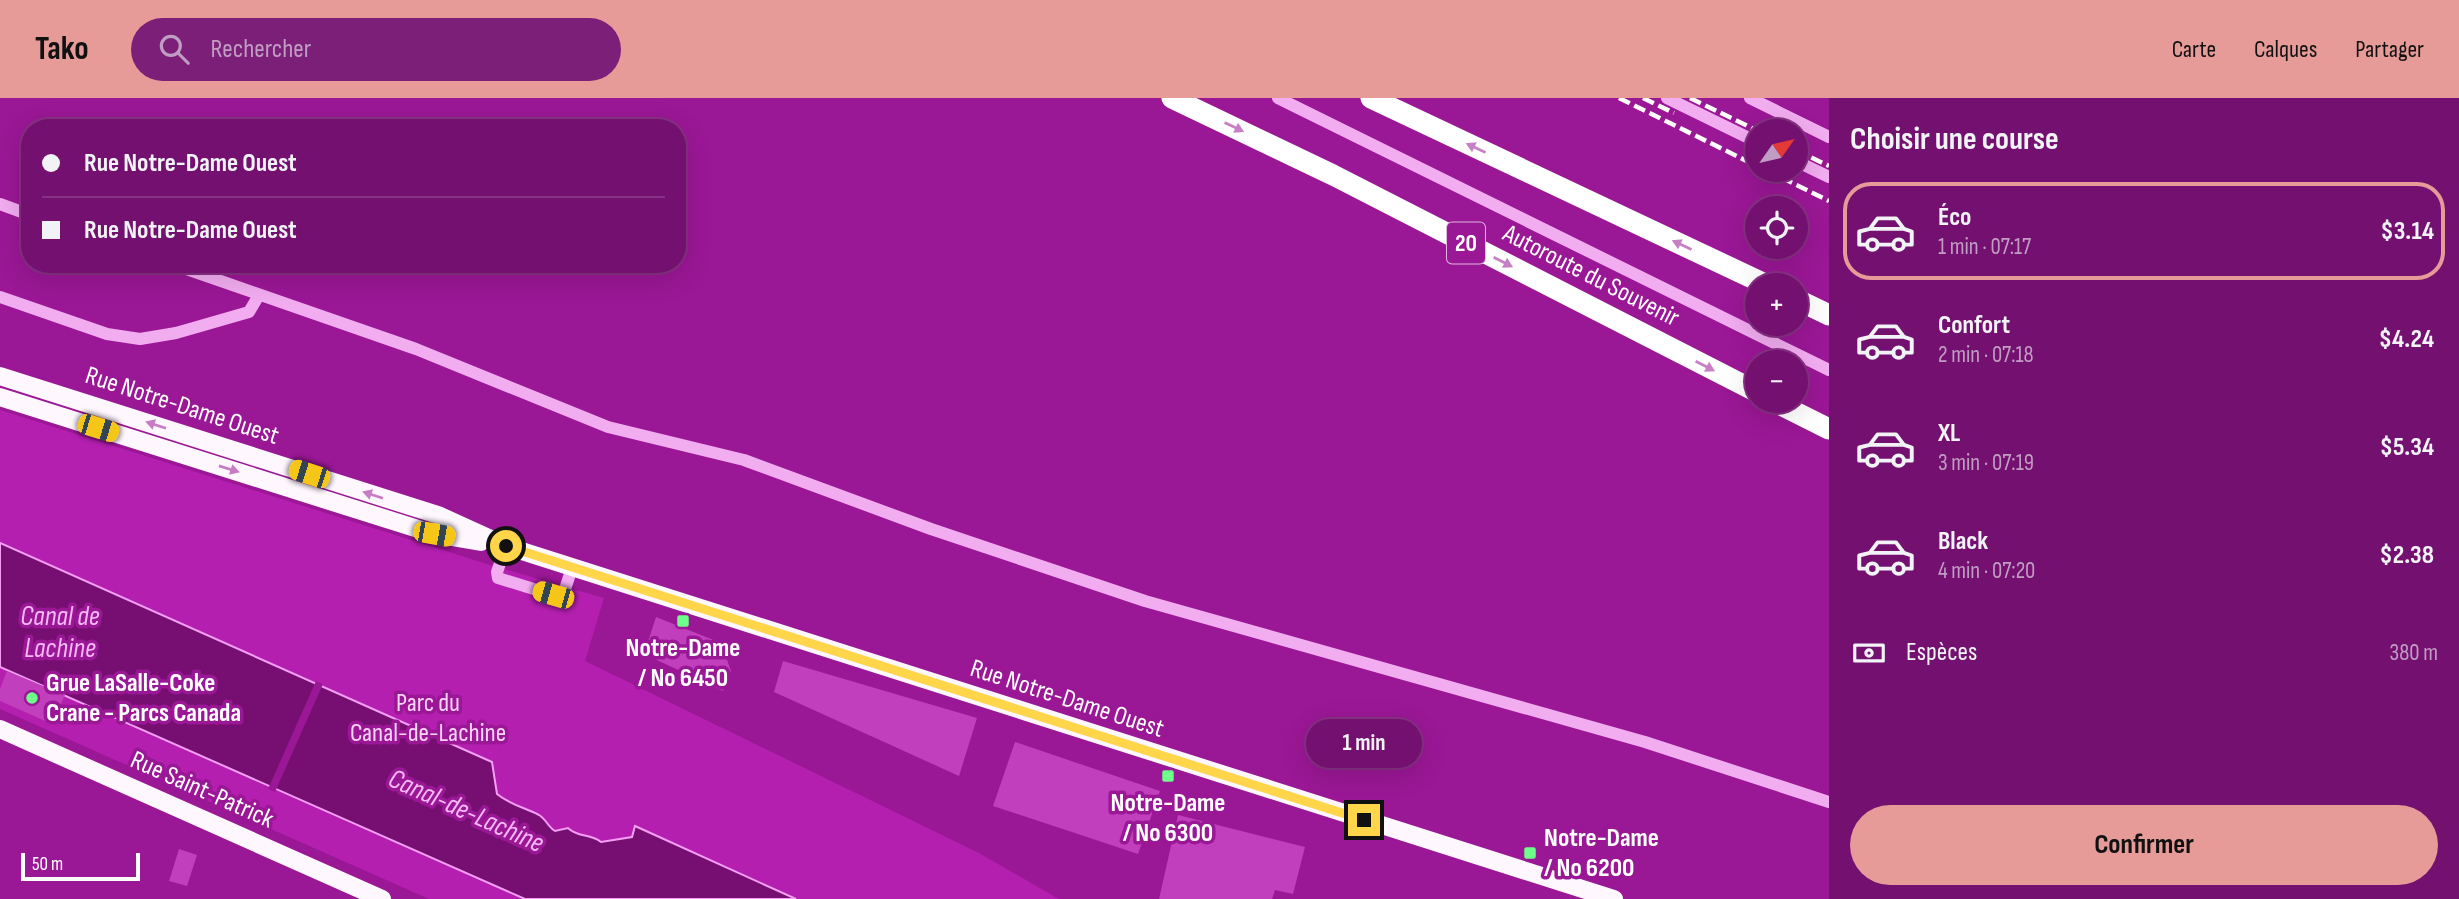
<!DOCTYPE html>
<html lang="fr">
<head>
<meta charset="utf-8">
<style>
	body { margin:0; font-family:"Sofia Sans Condensed",sans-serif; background:#7c1f78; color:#f1f3f6; height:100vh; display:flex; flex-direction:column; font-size:26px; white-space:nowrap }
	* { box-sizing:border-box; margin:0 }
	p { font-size:23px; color:#c29dc3 }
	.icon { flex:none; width:38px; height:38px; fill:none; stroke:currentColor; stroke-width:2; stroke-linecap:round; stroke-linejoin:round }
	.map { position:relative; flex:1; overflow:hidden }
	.details { display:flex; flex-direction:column; background:#741170; width:630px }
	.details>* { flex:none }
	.hud { position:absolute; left:21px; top:21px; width:665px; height:154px; border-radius:28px; box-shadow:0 7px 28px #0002,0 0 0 2px #863183; display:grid; align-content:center; height:154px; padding:0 21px; background:#741170 }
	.needle { width:46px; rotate:56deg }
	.buttons { position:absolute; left:1745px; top:21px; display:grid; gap:14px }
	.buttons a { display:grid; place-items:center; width:63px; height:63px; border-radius:50%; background:#741170; box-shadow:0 7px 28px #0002,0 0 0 2px #863183; font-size:35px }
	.scale { position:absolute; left:21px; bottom:18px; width:119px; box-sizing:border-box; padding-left:7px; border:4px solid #fff; border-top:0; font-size:19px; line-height:24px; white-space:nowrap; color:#fff; -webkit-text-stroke:5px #9a1795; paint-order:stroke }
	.end { position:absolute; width:32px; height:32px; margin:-16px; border:9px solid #ffd54a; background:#111; box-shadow:0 0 0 4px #111 }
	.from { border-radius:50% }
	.bubble { position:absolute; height:49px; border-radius:24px; background:#741170; box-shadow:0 7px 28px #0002,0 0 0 2px #863183; font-size:23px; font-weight:700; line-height:49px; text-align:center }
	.car { position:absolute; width:21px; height:42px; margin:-21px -10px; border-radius:9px; box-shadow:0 0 5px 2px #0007; background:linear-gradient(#f5c518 24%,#345 0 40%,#f5c518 0 76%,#345 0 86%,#f5c518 0) }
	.hud b { display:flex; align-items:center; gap:24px; height:66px; font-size:26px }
	.hud b+b { border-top:2px solid #863183 }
	.hud i { width:18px; height:18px; background:#f1f3f6 }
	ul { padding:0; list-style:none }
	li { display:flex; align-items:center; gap:21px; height:98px; margin:0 14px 10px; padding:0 7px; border:4px solid transparent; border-radius:28px }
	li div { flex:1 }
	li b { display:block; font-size:26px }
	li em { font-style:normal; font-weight:700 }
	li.active { border-color:#e69b98 }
	li>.icon { width:63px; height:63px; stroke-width:1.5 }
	h2 { padding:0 21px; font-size:32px; line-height:84px }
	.pay { display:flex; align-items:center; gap:18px; height:77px; padding:0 21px; font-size:26px }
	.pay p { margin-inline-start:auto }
	.primary-button { display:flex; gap:14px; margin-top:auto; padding:14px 21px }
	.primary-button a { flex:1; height:80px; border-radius:42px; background:#e69b98; color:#111; font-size:28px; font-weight:700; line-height:80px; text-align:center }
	header { display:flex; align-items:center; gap:42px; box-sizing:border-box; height:98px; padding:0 35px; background:#e69b98; color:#111 }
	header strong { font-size:33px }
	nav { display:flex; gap:38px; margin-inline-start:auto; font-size:24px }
	.search { width:490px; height:63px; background:#7c1f78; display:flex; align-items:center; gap:18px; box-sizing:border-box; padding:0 24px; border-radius:38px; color:#c29dc3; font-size:26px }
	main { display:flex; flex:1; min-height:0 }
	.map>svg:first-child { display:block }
</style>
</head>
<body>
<header>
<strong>Tako</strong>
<div class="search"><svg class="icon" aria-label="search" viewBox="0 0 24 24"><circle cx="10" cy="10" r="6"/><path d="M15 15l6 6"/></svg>Rechercher</div>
<nav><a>Carte</a><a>Calques</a><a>Partager</a></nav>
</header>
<main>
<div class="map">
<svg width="1829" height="801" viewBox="0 0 1829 801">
	<rect width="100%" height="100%" fill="#9a1795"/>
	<!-- green -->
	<polygon fill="#b41fb0" points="0,312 487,466 604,500 585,563 979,755 1059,801 429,801 0,611"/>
	<!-- water -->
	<path fill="#770f72" stroke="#f49ff3" stroke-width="2" d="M0,445L492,664L497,696C512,708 524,709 539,717C546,721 548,729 555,733L568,730C578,740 590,735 601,744L632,739L635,728L796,801H525L0,569Z"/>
	<!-- pier -->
	<polygon fill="#9a1795" points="316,583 323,586 275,694 268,691"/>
	<!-- building -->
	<g fill="#c13fbd">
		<polygon points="656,519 721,545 731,573 723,593 644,556"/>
		<polygon points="783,563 977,620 959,678 774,594"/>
		<polygon points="7,573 65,597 52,626 0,603 0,591"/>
		<polygon points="1015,644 1160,693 1138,756 993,708"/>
		<polygon points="1178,717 1305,749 1293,796 1275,792 1272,801 1159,801"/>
		<polygon points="179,751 197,757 187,788 169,783"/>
	</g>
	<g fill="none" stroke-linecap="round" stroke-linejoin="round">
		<!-- minor -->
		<g stroke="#f2acf0" stroke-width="12">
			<polyline points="1278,0 1829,272"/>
			<polyline points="1667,0 1757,44"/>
			<polyline points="1750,0 1829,39"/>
			<polyline points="1796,63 1829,79"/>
			<polyline points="0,106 30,117"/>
			<polyline points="172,166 416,251 608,329 744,362 931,431 1145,503 1645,644 1829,704"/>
			<polyline points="0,199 107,236 140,241 176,235 249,214 259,197"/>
			<polyline points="506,448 497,474 498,480 553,497 560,496 565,491 572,470"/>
		</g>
		<!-- major -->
		<g stroke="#fff7fe" stroke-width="18">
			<polyline points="0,278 438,417 506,448 1614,801"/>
			<polyline points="0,299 434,436 481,444"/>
			<polyline points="0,631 382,801"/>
		</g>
		<!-- highway -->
		<g stroke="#fff" stroke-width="21">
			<polyline points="1172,0 1333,77 1757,294"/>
			<polyline points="1371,0 1767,187"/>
			<polyline points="1796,201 1829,217"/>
			<polyline points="1773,303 1829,331"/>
		</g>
		<!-- rail -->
		<g stroke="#fff" stroke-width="4.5" stroke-dasharray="12 5" stroke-linecap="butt">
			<polyline points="1619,0 1757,68"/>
			<polyline points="1643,0 1674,15"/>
			<polyline points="1690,0 1758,33"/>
			<polyline points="1796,52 1829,68"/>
			<polyline points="1766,72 1829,103"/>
		</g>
	</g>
	<!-- one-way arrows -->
	<defs><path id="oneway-solid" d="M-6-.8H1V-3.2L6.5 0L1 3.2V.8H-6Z" transform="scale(1.75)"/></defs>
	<g fill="#c77fc5">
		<use href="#oneway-solid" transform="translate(1234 29) rotate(26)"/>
		<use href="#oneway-solid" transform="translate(1476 50) rotate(-155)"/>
		<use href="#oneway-solid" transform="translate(1682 147) rotate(-155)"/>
		<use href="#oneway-solid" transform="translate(1503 164) rotate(27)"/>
		<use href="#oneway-solid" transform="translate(1705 268) rotate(27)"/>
	</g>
	<g fill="#c77cc4">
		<use href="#oneway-solid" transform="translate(156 327) rotate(-162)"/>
		<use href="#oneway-solid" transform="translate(229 371) rotate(17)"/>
		<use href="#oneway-solid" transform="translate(373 397) rotate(-162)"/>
	</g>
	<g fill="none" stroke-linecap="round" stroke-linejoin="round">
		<!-- route -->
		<polyline stroke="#ffd54a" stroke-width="9" points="506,448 1364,722"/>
	</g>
	<!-- markers -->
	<g fill="#6dff89" stroke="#9a1795" stroke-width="2.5">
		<rect x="676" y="516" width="14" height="14" rx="3.5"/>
		<circle cx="32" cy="600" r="7"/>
		<rect x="1161" y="671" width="14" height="14" rx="3.5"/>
		<rect x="1523" y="748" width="14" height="14" rx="3.5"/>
	</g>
	<g text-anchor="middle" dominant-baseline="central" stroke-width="7" stroke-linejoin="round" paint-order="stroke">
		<!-- shield labels -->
		<rect fill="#9a1795" stroke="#e1b9df" stroke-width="2" x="1447" y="124.5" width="38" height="41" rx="5"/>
		<g font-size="24" font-weight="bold" fill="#fff">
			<text x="1466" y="145">20</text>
		</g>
		<!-- street labels -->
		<g font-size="26" fill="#fff" stroke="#9a1795">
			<text transform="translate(1591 178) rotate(27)">Autoroute du Souvenir</text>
			<text transform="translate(182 308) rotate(18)">Rue Notre-Dame Ouest</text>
			<text transform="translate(1067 601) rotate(18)">Rue Notre-Dame Ouest</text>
			<text transform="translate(202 692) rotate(24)">Rue Saint-Patrick</text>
		</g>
		<!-- poi labels -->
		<g font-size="26" font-weight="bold" fill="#fff" stroke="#9a1795">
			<text x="683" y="550">Notre-Dame<tspan x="683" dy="30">/ No 6450</tspan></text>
			<text x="46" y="585" text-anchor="start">Grue LaSalle-Coke<tspan x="46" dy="30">Crane - Parcs Canada</tspan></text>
			<text x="1168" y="705">Notre-Dame<tspan x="1168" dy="30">/ No 6300</tspan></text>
			<text x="1544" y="740" text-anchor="start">Notre-Dame<tspan x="1544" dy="30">/ No 6200</tspan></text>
		</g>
		<!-- park labels -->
		<g font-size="26" fill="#fcd4fb" stroke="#9a1795">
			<text x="428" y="605">Parc du<tspan x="428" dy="30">Canal-de-Lachine</tspan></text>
		</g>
		<!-- water labels -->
		<g font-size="28" font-style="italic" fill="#f8b9f7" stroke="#9a1795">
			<text x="60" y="518">Canal de<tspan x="60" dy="32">Lachine</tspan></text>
			<text transform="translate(466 713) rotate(24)">Canal-de-Lachine</text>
		</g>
	</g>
</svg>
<div class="buttons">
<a><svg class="needle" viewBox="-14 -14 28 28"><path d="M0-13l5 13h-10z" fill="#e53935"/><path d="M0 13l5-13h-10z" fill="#c29dc3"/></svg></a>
<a><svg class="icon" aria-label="locate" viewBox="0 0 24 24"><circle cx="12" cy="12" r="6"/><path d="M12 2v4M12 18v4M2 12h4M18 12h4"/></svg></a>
<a>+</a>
<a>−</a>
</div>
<div class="scale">50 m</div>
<i class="end from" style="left:506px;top:448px"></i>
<i class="end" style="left:1364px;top:722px"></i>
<div class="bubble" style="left:1306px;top:621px;width:116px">1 min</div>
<i class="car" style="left:98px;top:330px;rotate:107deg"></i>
<i class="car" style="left:309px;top:376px;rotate:288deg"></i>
<i class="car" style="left:434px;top:436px;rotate:100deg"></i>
<i class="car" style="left:553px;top:497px;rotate:286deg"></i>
<div class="hud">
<b><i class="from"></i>Rue Notre-Dame Ouest</b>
<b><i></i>Rue Notre-Dame Ouest</b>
</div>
</div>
<section class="details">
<h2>Choisir une course</h2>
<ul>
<li class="active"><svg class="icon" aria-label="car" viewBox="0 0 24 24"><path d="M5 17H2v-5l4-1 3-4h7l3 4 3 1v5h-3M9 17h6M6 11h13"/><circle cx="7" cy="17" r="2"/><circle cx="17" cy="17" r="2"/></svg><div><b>Éco</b><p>1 min · 07:17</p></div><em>$3.14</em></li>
<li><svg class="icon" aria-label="car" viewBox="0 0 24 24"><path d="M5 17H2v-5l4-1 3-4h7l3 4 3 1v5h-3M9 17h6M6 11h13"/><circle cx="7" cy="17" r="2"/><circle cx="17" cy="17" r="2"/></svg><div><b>Confort</b><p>2 min · 07:18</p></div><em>$4.24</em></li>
<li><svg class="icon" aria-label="car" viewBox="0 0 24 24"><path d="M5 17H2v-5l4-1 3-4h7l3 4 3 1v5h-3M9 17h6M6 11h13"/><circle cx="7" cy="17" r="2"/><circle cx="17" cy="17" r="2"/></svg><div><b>XL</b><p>3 min · 07:19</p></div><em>$5.34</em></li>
<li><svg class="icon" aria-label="car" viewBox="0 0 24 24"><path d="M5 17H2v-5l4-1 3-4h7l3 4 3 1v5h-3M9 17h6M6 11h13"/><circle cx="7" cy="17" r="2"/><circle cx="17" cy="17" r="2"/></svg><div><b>Black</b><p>4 min · 07:20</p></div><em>$2.38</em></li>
</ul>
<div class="pay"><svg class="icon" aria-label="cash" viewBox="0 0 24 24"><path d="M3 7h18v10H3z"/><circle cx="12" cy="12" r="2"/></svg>Espèces<p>380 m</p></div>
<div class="primary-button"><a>Confirmer</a></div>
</section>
</main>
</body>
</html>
